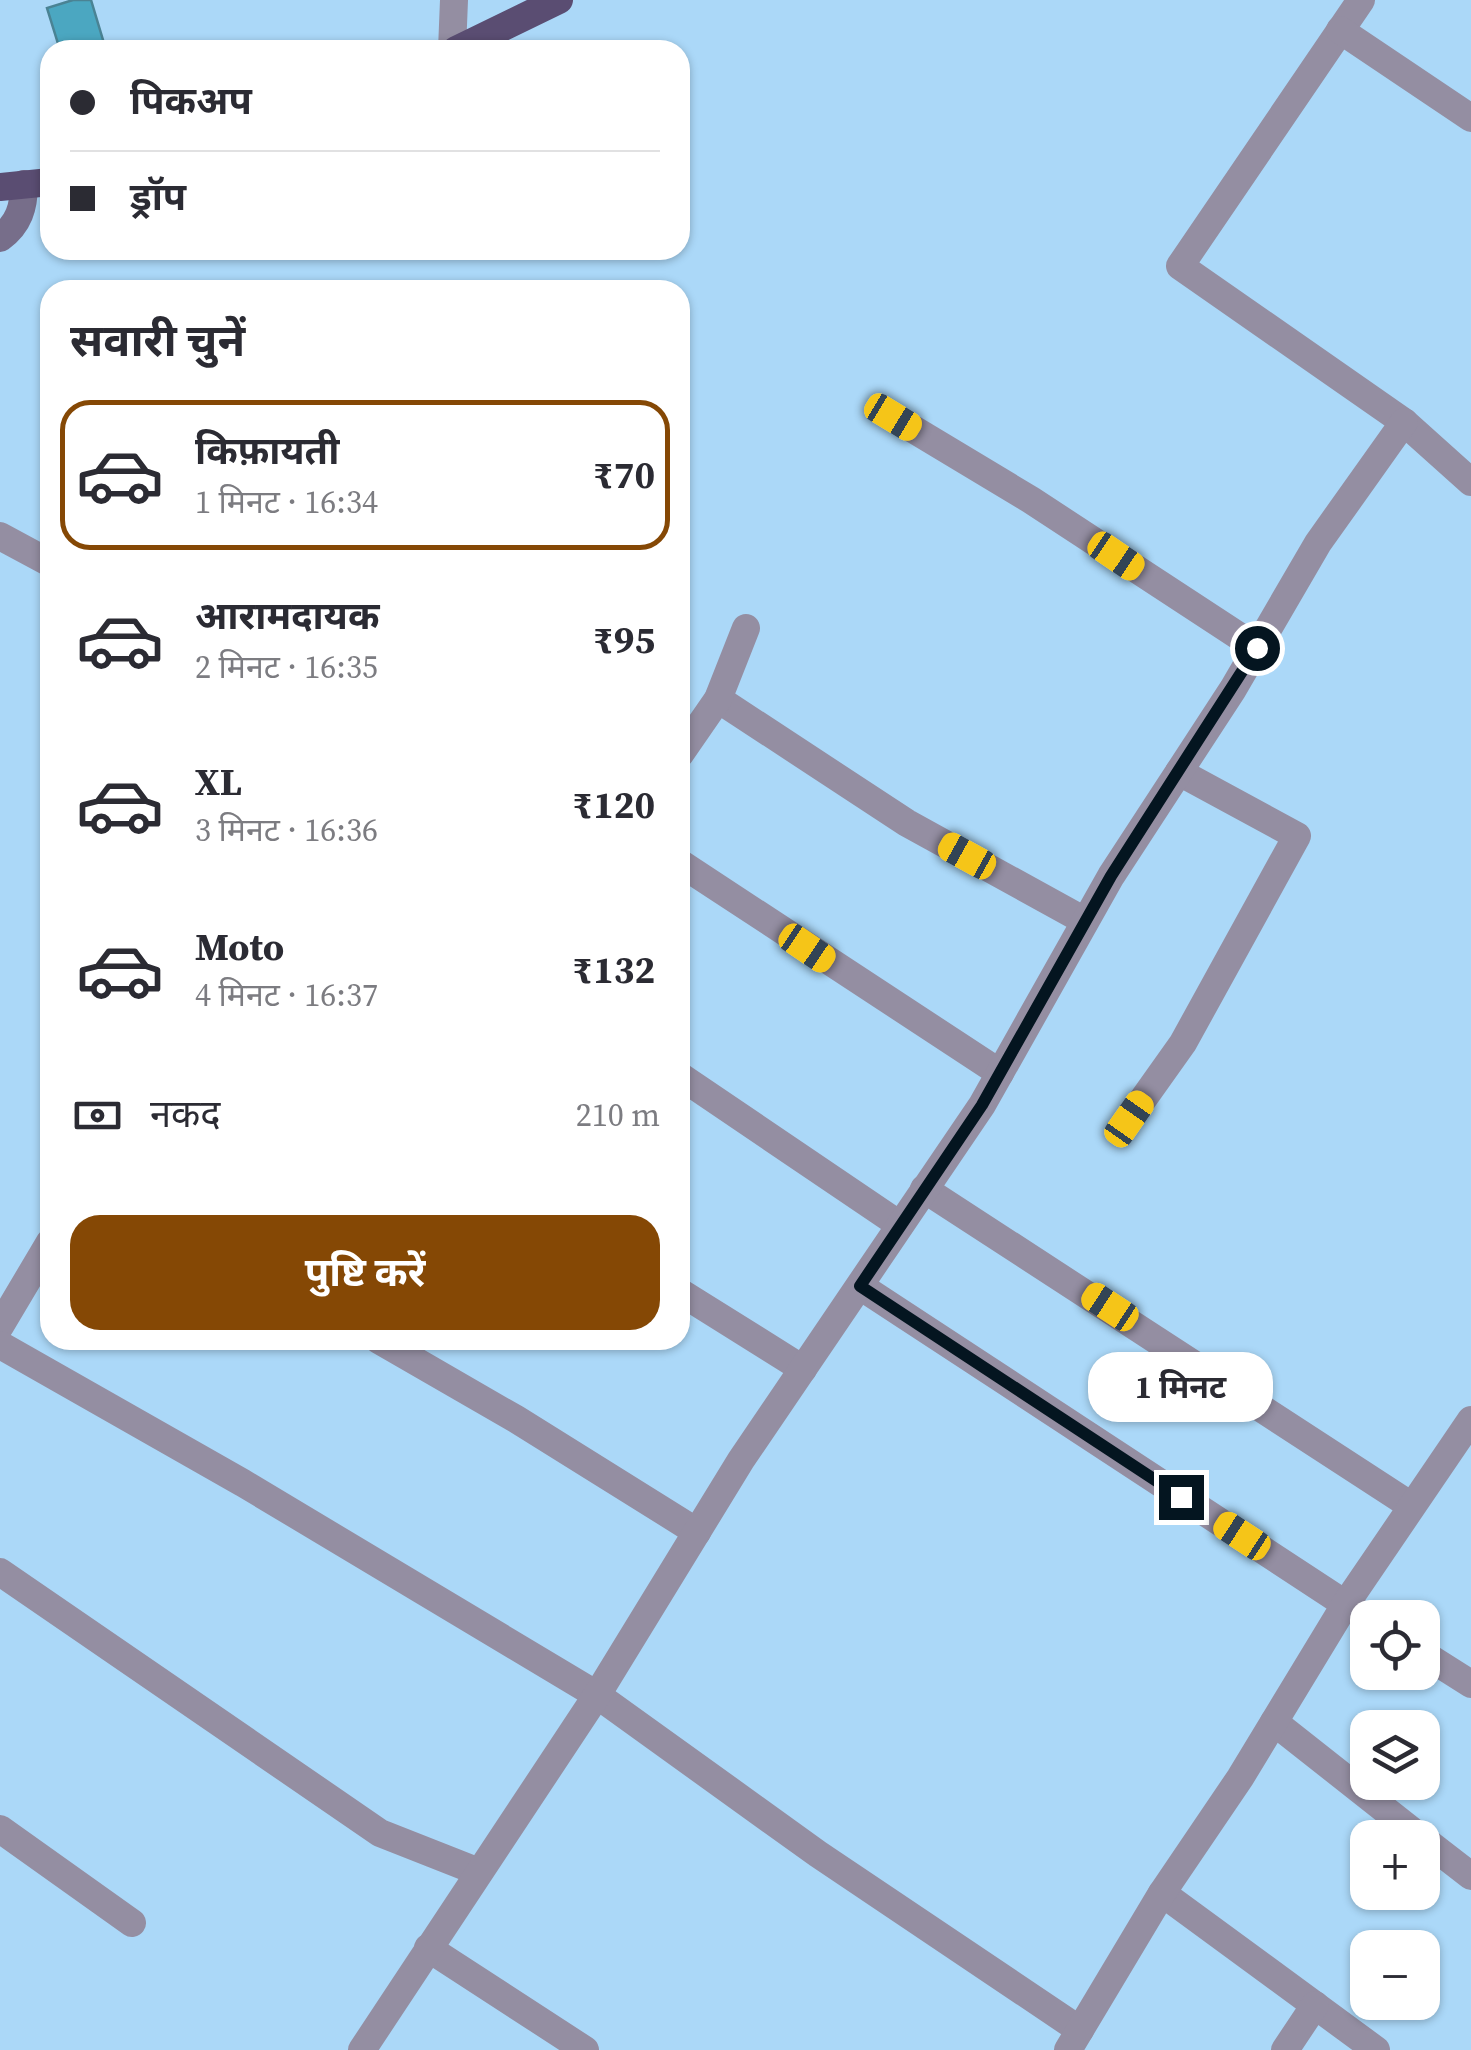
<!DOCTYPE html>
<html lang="hi">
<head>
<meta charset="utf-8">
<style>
	body { margin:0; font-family:"Source Serif 4","Noto Sans Devanagari",serif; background:#f2f2f3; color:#2b2b33; height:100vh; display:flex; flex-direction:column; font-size:38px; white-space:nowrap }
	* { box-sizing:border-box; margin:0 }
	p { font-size:32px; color:#7c7c81 }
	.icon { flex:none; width:55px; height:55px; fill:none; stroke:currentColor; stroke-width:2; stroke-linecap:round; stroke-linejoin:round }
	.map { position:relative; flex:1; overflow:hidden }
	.panel { position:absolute; left:40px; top:280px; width:650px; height:1070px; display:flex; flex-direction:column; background:#fff; border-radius:30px; box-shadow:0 2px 8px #0004 }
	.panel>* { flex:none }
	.hud { position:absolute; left:40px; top:40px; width:650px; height:220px; border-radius:30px; box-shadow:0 2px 8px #0004; display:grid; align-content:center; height:220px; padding:0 30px; background:#fff }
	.tools { position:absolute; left:1350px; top:1600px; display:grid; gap:20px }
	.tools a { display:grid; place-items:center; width:90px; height:90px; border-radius:20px; background:#fff; box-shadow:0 2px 8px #0004; font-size:50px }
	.end { position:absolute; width:45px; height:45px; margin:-22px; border:12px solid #041520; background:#fff; box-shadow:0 0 0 5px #fff }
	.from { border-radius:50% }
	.bubble { position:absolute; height:70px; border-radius:30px; background:#fff; box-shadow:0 2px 8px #0004; font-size:32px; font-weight:700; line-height:70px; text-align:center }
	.car { position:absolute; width:30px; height:60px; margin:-30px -15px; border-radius:12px; box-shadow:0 0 8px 2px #0007; background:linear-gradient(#f5c518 24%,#345 0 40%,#f5c518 0 76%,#345 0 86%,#f5c518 0) }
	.hud b { display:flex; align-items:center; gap:35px; height:95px; font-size:38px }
	.hud b+b { border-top:2px solid #e1e1e2 }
	.hud i { width:25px; height:25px; background:#2b2b33 }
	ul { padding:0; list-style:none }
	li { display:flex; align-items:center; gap:30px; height:150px; margin:0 20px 15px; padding:0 10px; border:5px solid transparent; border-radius:30px }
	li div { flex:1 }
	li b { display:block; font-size:38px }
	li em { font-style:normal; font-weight:700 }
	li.active { border-color:#854805 }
	li>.icon { width:90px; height:90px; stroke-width:1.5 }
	h2 { padding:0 30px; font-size:45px; line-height:120px }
	.pay { display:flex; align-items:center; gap:25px; height:110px; padding:0 30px; font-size:38px }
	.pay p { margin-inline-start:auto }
	.cta { display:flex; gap:20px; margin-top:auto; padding:20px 30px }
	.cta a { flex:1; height:115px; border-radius:30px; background:#854805; color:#fff; font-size:40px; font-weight:700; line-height:115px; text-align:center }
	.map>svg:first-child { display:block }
</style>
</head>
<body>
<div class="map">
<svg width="1471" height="2050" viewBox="0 0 1471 2050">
	<rect width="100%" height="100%" fill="#abd8f8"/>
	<!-- building -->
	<polygon fill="#4ba7c1" stroke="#4a8394" stroke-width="2.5" points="73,0 91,0 106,50 60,50 47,8"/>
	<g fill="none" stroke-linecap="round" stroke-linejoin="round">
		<!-- minor -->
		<g stroke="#948ea2" stroke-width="28">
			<polyline points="1361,0 1180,266 1404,422 1471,482"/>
			<polyline points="1340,30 1471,118"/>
			<polyline points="452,50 454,0"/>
			<polyline points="893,417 1031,500 1257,648"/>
			<polyline points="0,536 50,563"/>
			<polyline points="718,699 907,823 1085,921"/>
			<polyline points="680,754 718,699 746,628"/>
			<polyline points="680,863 1000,1073"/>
			<polyline points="680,1076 900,1225"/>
			<polyline points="1129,1119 1183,1043 1297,836 1179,772"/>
			<polyline points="924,1189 1410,1505"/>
			<polyline points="860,1286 1368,1619"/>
			<polyline points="680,1292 803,1369"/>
			<polyline points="0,1326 50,1242"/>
			<polyline points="379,1340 516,1419 697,1532"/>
			<polyline points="0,1345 243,1483 597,1695 818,1854 1080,2030"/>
			<polyline points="0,1572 380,1833 479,1872"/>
			<polyline points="1422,1653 1471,1684"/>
			<polyline points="1274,1722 1421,1838"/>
			<polyline points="0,1829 132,1923"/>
			<polyline points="1422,1838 1471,1876"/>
			<polyline points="1162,1893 1376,2050"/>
			<polyline points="428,1948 585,2050"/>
			<polyline points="362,2050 597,1695 741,1460 982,1105 1111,876 1233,689 1318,543 1404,422"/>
			<polyline points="1068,2050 1162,1893 1240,1778 1345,1605 1471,1420"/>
			<polyline points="1285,2050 1315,2005"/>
		</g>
		<!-- secondary -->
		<path stroke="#776e8a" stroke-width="28" d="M0,238C19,224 24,207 24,184"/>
		<!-- trunk -->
		<g stroke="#5a4d72" stroke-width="28">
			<polyline points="456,50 559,0"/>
			<polyline points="0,187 50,182"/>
		</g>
	</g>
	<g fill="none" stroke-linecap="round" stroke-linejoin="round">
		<!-- route -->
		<polyline stroke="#041520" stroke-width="12" points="1181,1497 860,1286 982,1105 1111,876 1257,648"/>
	</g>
</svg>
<div class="tools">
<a><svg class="icon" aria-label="locate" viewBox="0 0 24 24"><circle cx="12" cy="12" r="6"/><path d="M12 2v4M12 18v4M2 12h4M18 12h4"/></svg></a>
<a><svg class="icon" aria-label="layers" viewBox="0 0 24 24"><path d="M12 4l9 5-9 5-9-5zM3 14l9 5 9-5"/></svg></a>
<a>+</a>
<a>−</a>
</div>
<i class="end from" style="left:1257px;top:648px"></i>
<i class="end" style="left:1181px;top:1497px"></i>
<div class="bubble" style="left:1088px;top:1352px;width:185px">1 मिनट</div>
<i class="car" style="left:893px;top:417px;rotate:121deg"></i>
<i class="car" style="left:1116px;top:556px;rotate:124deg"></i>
<i class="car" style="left:967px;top:856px;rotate:299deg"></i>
<i class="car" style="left:807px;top:948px;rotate:124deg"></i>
<i class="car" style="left:1129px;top:1119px;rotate:35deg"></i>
<i class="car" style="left:1110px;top:1307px;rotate:303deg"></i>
<i class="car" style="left:1242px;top:1536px;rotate:303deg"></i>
<div class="hud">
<b><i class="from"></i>पिकअप</b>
<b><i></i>ड्रॉप</b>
</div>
<section class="panel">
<h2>सवारी चुनें</h2>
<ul>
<li class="active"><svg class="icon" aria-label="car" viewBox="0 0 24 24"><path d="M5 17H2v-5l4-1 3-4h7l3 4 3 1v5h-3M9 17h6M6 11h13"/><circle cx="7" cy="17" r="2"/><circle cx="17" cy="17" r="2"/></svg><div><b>किफ़ायती</b><p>1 मिनट · 16:34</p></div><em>₹70</em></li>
<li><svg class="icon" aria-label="car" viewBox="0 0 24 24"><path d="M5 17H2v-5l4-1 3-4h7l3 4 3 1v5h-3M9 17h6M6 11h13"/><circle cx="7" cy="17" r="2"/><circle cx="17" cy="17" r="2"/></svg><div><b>आरामदायक</b><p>2 मिनट · 16:35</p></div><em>₹95</em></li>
<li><svg class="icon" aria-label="car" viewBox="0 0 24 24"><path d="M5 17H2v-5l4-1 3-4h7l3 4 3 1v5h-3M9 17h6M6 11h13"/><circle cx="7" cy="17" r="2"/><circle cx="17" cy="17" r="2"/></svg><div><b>XL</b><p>3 मिनट · 16:36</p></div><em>₹120</em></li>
<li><svg class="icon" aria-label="car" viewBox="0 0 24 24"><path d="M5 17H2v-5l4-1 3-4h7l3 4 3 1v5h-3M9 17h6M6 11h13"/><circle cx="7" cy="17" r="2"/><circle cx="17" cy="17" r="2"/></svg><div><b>Moto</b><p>4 मिनट · 16:37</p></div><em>₹132</em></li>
</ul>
<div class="pay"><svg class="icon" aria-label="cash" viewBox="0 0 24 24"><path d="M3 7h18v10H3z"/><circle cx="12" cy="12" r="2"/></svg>नकद<p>210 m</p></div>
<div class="cta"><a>पुष्टि करें</a></div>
</section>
</div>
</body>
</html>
